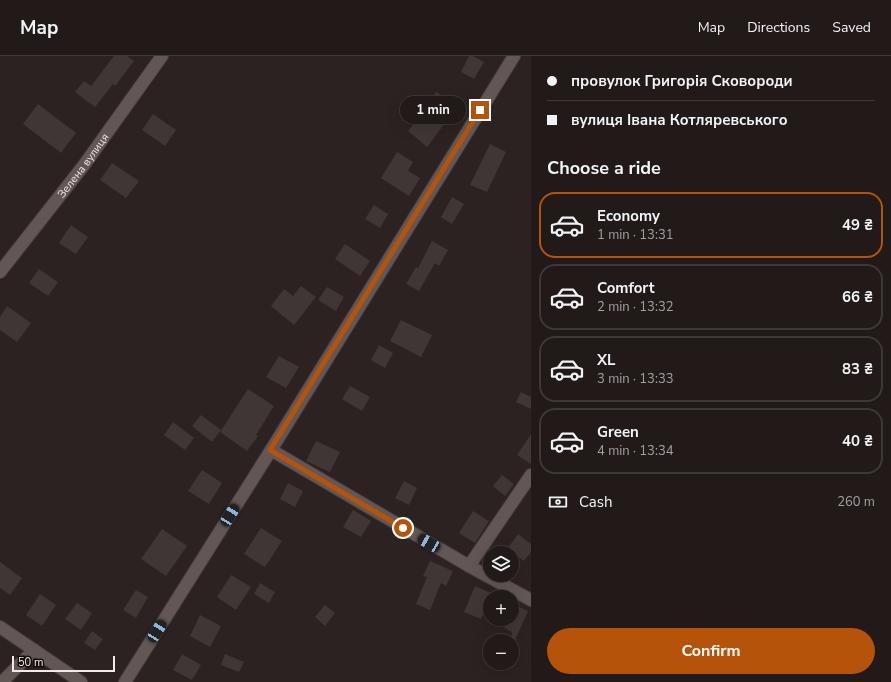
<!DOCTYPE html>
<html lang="en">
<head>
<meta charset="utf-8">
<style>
	body { margin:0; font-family:"Nunito Sans",sans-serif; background:#292322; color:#f1f3f6; height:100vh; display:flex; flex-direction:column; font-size:15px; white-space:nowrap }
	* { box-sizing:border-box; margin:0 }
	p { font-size:13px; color:#a2a1a2 }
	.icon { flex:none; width:22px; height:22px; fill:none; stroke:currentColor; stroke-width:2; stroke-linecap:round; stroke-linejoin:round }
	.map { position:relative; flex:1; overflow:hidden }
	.panel { display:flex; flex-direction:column; background:#211a19; width:360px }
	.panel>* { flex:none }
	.banner { display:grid; align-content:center; height:88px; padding:0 16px; background:#211a19 }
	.tools { position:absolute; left:483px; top:490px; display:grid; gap:8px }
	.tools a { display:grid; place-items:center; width:36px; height:36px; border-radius:50%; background:#211a19; box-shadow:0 4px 16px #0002,0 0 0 1px #3e3838; font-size:20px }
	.scale { position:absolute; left:12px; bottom:10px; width:103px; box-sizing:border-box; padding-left:4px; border:2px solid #f1eae9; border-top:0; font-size:11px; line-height:14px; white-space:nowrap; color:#f1eae9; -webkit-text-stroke:3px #110d0c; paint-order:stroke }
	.end { position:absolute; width:18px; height:18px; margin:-9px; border:5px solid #b45309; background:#fff; box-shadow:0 0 0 2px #fff }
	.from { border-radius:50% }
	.bubble { position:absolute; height:28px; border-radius:14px; background:#211a19; box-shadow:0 4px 16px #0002,0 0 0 1px #3e3838; font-size:13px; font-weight:700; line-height:28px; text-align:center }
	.car { position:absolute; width:12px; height:24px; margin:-12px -6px; border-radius:5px; box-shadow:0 0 3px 1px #0007; background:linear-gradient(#222 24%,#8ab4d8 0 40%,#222 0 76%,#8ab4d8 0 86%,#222 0) }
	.banner b { display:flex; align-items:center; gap:14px; height:38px; font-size:15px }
	.banner b+b { border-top:1px solid #3e3838 }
	.banner i { width:10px; height:10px; background:#f1f3f6 }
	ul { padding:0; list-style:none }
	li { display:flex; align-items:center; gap:12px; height:66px; margin:0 8px 6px; padding:0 8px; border:2px solid #3e3838; border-radius:16px }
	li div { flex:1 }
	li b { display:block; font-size:15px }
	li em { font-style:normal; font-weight:700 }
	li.active { border-color:#b45309 }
	li>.icon { width:36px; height:36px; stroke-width:1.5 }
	h2 { padding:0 16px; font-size:18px; line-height:48px }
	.pay { display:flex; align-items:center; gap:10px; height:44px; padding:0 16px; font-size:15px }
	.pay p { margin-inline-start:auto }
	.button { display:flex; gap:8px; margin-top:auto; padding:8px 16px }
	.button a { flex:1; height:46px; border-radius:24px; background:#b45309; color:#fff; font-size:16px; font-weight:700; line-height:46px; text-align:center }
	header { display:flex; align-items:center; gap:24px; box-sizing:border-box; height:56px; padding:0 20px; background:#211a19; border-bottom:1px solid #3e3838 }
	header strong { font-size:19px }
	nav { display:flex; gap:22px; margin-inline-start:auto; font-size:14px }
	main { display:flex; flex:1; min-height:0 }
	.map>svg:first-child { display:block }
</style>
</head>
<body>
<header>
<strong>Map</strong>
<nav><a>Map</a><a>Directions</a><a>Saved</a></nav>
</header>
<main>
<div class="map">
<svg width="531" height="626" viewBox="0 0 531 626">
	<rect width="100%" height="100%" fill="#2c2221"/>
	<!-- building -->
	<g fill="#403635">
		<polygon points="114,0 127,0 134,5 115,30 113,28 95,51 75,36 84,25 91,30"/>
		<polygon points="469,0 473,0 484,6 474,23 461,16"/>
		<polygon points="436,36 458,50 427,91 408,75 428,51 427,50"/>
		<polygon points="38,48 76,77 61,97 23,68"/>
		<polygon points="153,58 176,74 165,90 142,74"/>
		<polygon points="490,88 506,96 487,136 470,129"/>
		<polygon points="397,96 413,106 408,115 420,122 409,140 381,122"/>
		<polygon points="112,107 139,125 126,142 100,124"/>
		<polygon points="452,141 464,148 452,168 441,161"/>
		<polygon points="374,149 388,158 380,172 365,163"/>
		<polygon points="71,169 88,181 76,198 59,187"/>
		<polygon points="432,185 448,194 439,210 435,207 419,235 406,228 416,211 418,212"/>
		<polygon points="345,188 370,205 360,220 335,203"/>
		<polygon points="39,213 58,226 48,240 29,227"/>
		<polygon points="301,230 316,241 294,269 271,250 284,233 293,240"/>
		<polygon points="327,231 344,241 336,255 318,244"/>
		<polygon points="7,250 31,267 17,286 0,274 0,261"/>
		<polygon points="401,264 432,279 421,301 390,285"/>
		<polygon points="379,289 393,297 385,312 371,304"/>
		<polygon points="279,300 299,311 286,332 266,321"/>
		<polygon points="350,330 370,341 362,355 342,343"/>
		<polygon points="248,333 274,350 256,379 258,380 247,395 220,376"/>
		<polygon points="521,336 531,341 531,353 516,346"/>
		<polygon points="201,359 221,374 212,386 192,370"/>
		<polygon points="173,366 194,382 185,394 164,379"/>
		<polygon points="531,378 531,408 517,399"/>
		<polygon points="316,385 340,396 330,416 306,405"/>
		<polygon points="202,414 222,427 209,448 188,435"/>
		<polygon points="502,419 514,428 505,440 493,430"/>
		<polygon points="404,425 417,432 409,449 395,442"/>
		<polygon points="288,427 303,435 295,451 280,443"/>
		<polygon points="353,454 371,465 361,481 343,471"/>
		<polygon points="473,455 489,465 475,487 459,477"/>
		<polygon points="261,472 282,485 265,511 244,498"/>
		<polygon points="162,473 187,490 166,520 141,503"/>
		<polygon points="518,478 531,488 531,496 524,505 507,493"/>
		<polygon points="430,505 453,515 446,530 441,527 430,554 416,548 427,521 423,520"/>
		<polygon points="0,506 22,522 10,539 0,532"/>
		<polygon points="231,519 251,531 236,554 217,541"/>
		<polygon points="260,527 275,536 269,547 254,538"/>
		<polygon points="475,530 491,537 481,563 464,556"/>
		<polygon points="136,534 148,541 136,562 123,554"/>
		<polygon points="40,538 56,549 42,570 26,559"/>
		<polygon points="77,547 92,557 81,574 65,563"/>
		<polygon points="512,548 528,555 512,591 512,576 504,572 508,563 512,563"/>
		<polygon points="325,549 335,557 325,570 315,561"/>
		<polygon points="200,559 221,570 210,591 190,580"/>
		<polygon points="92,575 103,583 95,594 84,587"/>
		<polygon points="182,598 201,609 192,624 173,614"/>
		<polygon points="225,598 244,606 239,616 221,609"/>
	</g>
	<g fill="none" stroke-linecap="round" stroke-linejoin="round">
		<defs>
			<g id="minor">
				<path id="s1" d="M0,216L84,109L162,0"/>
				<polyline points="271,394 469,510 531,544"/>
				<polyline points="469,510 531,419"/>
				<polyline points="0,571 81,626"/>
				<polyline points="2,626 34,594"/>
				<polyline points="125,626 271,394 514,0"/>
			</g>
		</defs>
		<!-- minor casing -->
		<use href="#minor" stroke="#453d3c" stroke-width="14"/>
		<!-- minor -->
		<use href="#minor" stroke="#625755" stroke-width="12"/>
	</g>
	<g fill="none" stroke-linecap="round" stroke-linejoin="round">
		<!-- route -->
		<polyline stroke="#b45309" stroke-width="5" points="403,472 270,394 480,54"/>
	</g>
	<g text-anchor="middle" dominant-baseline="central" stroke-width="3" stroke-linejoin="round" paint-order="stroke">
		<!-- street labels -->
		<g font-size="11" fill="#f1eae9" stroke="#110d0c">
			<text stroke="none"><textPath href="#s1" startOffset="135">Зелена вулиця</textPath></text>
		</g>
	</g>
</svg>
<div class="tools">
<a><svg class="icon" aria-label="layers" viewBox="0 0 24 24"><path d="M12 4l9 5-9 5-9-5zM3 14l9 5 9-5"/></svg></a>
<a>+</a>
<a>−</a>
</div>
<div class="scale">50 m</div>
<i class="end from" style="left:403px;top:472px"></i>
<i class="end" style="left:480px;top:54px"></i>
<div class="bubble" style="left:400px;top:40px;width:66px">1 min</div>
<i class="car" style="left:230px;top:459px;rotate:32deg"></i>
<i class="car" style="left:429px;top:487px;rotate:300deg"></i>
<i class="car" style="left:157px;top:575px;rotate:32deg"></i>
</div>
<section class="panel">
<div class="banner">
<b><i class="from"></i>провулок Григорія Сковороди</b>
<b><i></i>вулиця Івана Котляревського</b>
</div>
<h2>Choose a ride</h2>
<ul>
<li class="active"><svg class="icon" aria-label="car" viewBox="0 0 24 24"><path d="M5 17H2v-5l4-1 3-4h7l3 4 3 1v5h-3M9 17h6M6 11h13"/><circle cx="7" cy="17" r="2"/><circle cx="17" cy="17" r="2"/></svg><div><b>Economy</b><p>1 min · 13:31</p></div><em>49 ₴</em></li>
<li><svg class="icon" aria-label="car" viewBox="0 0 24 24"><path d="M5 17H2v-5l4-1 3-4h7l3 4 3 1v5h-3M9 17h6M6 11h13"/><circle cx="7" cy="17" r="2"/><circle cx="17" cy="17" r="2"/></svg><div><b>Comfort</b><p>2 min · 13:32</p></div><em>66 ₴</em></li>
<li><svg class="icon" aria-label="car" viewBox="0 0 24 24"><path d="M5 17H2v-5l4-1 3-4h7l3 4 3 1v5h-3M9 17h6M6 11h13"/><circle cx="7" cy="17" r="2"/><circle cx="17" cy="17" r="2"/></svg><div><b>XL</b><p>3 min · 13:33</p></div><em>83 ₴</em></li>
<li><svg class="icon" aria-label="car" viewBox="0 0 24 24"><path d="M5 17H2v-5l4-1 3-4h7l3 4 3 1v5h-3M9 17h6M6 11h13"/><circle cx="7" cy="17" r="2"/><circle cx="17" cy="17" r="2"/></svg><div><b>Green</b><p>4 min · 13:34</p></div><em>40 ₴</em></li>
</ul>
<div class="pay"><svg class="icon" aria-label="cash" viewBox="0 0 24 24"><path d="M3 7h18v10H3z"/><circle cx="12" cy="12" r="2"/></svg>Cash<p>260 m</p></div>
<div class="button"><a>Confirm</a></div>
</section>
</main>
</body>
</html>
